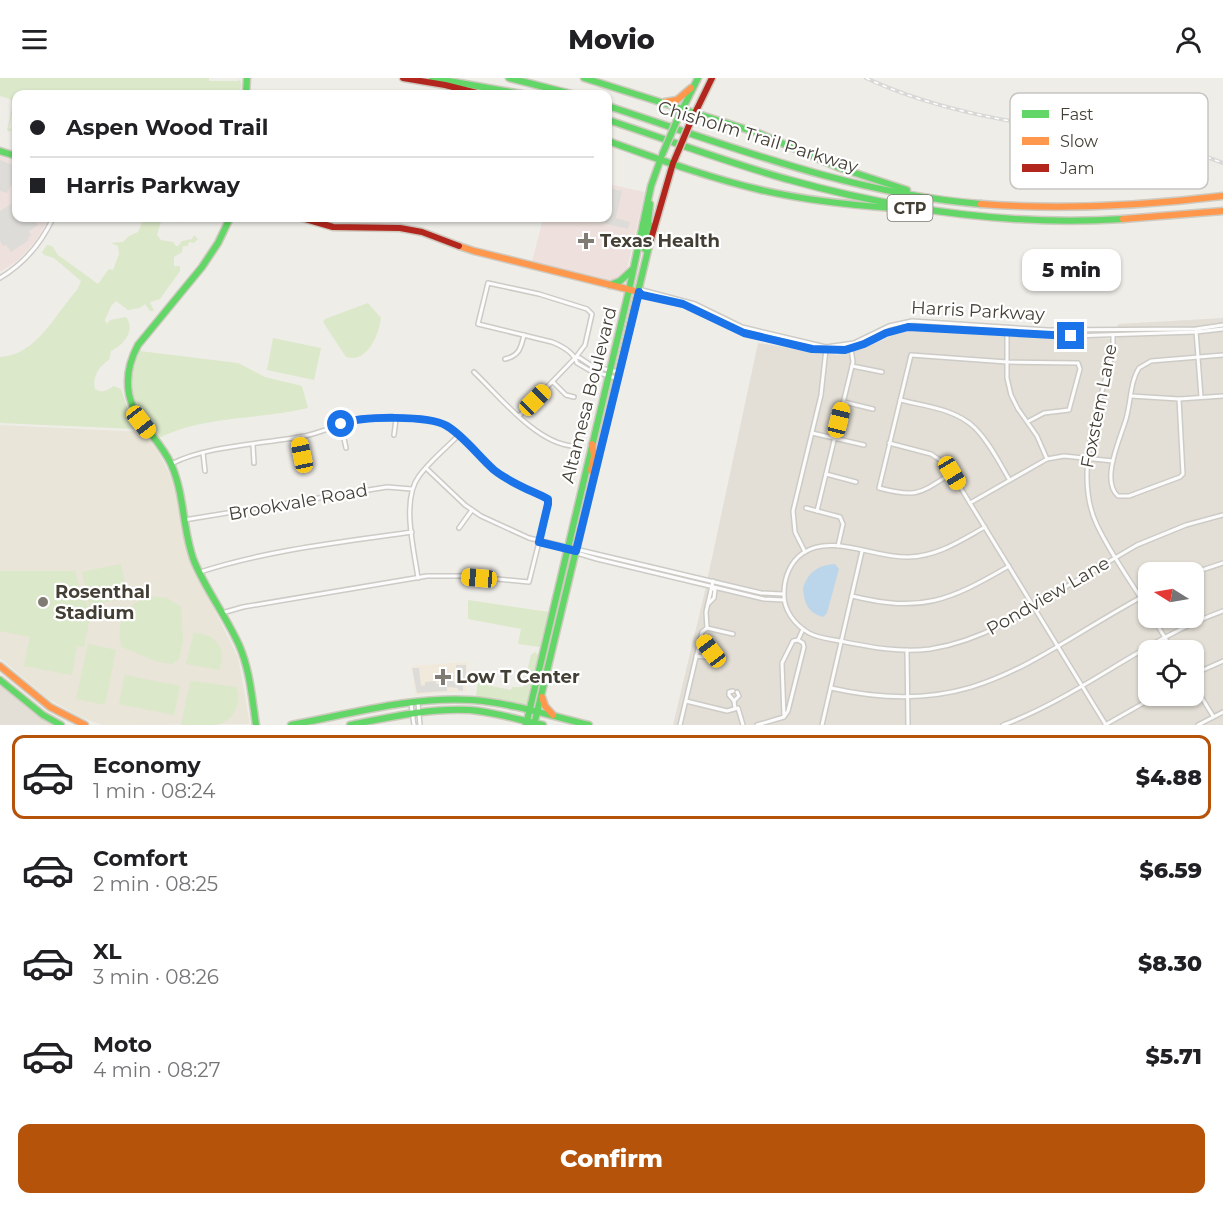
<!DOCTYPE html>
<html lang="en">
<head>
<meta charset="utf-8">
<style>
	body { margin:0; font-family:Montserrat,sans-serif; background:#f6f6f6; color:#202124; height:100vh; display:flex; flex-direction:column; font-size:22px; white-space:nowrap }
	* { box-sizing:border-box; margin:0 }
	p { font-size:20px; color:#757577 }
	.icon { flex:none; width:33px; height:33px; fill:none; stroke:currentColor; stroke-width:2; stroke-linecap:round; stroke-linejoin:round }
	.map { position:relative; height:647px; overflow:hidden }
	.panel { display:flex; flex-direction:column; background:#fff; flex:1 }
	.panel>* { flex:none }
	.hud { position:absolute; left:12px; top:12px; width:600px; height:132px; border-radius:12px; box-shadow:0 2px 4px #0004; display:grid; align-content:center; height:132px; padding:0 18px; background:#fff }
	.needle { width:39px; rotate:281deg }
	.buttons { position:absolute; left:1138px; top:484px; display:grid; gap:12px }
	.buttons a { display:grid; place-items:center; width:66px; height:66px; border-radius:12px; background:#fff; box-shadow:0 2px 4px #0004; font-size:30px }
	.end { position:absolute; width:27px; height:27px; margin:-14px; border:8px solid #1a73e8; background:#fff; box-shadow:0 0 0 3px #fff }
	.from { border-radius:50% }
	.bubble { position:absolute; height:42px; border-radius:12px; background:#fff; box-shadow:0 2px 4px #0004; font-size:20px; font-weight:800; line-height:42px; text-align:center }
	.car { position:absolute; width:18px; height:36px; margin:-18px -9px; border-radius:8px; box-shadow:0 0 4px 2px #0007; background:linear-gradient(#f5c518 24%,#345 0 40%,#f5c518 0 76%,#345 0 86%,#f5c518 0) }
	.hud b { display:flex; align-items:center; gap:21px; height:57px; font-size:22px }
	.hud b+b { border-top:2px solid #e0e0e0 }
	.hud i { width:15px; height:15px; background:#202124 }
	ul { padding:10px 0 0; list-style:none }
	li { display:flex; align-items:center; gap:18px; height:84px; margin:0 12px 9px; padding:0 6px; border:3px solid transparent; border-radius:12px }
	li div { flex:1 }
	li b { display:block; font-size:22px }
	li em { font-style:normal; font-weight:800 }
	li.selected { border-color:#b45309 }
	li>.icon { width:54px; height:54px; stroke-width:1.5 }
	.button { display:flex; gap:12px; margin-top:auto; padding:12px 18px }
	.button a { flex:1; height:69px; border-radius:12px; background:#b45309; color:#fff; font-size:24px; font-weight:800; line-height:69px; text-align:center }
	header { display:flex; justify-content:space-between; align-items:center; height:78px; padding:0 18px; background:#fff; font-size:27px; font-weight:800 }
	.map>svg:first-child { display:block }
</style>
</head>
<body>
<header><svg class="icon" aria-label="menu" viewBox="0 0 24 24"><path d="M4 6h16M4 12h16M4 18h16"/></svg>Movio<svg class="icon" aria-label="person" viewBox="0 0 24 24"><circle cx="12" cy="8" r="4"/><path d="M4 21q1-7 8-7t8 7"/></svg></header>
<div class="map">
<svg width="1223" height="647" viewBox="0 0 1223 647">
	<rect width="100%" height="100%" fill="#efede8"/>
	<!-- residential -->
	<g fill="#e3dfd6" fill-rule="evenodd">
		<path d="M1223,240V647H673L704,517L758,265L837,277L865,270L891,258L911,252L1117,261L1118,246ZM1149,495H1194V540H1149ZM1149,573H1194V618H1149Z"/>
		<polygon points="0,607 33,635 52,647 0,647"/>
	</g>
	<!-- commercial -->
	<polygon fill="#f1e9db" points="467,584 466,613 415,617 412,588"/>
	<!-- education -->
	<polygon fill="#e9e5d8" points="0,347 143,354 158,374 170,397 177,418 181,451 191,485 238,579 250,646 102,647 80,639 47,620 0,580"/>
	<!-- medical -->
	<g fill="#eee1dd">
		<polygon points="0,78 16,84 16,140 49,140 37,161 28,172 17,183 0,194"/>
		<polygon points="608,106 645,114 626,195 621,200 611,203 532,184 543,140 608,140"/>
	</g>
	<!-- green -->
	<g fill="#dbe8c9">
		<polygon points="0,0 209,0 209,3 239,3 240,0 241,7 243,0 240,14 241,16 16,16 9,50 12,51 9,54 7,52 13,26 10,21 0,18"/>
		<path d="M144,140H162L157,157L161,162L173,164L176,168H178L182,163L192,161L194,157L198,161L194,165L189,164L188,168H183L182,174L174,179V188H180V193L160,221L150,224L154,233H150L145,226L140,230L128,232L116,223L111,228L105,242L107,246L110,242L126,239C136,252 124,267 111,273L109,282C99,288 92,299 95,311C103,316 107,312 114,308L121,311L129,335L135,345V351L0,345V279C36,278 56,235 77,212L81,203L54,180L44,177L42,174L47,167L52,168L58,177L98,206L109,191L113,192L119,176L118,168L111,165L123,164L129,158L138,154Z"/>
		<path d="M368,225L381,240C379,256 367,286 346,279L323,244L325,241Z"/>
		<polygon points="273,260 321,270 314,302 267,292"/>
		<path d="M140,273L238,285L265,299L302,308L308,330C259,342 205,337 159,360C137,331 122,311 140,273Z"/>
		<polygon points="121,486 128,520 89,527 82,494"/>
		<polygon points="0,493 75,493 80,514 91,534 84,569 77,568 72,597 24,588 30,559 0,553"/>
		<path d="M151,518L167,520L181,529L183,563L179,581L172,586L155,583L122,569C114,545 127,524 151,518Z"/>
		<polygon points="468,522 549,534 540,569 518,566 521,551 468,541"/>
		<path d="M194,555C216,555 227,572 219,592L186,586Z"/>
		<polygon points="88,566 116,572 105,627 76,621"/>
		<polygon points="535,574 539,578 527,626 523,628 479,620 476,618 478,602 487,604 487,607 511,612 512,609 523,609 531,577"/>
		<polygon points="125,597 180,608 174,637 119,626"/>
		<path d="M192,603L236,609C243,625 233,643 216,647C205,647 192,647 181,647L190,604Z"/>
	</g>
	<!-- parking -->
	<g fill="#dedcd8">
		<polygon points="0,82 16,88 16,109 11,107 7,115 0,113"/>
		<polygon points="608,110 622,113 616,140 630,144 628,151 581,140 608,140"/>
		<polygon points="16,123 16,140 41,140 40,144 36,144 38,147 29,153 31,157 28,160 29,162 11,174 6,167 3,168 0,163 0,133"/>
		<polygon points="456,587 466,587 466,605 463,605 463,613 458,612 458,610 447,609 447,613 417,615 412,590 419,590 421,608 425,607 425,604 436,603 436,606 439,606 439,603 453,602 454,605 459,602 456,601"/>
	</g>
	<!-- water -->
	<path fill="#bbd6ea" d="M835,486L839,491L827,535L823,539C808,535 804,525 803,510C808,494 818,487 835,486Z"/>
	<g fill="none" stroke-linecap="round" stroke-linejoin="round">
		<defs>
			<g id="street">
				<polyline points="181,141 182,140"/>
				<path d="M0,200C25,185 41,166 53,140"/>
				<polyline points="639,214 642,212 695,226 742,249 826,269 854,265 889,248 912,243 1048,252 1196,251 1223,247"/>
				<polyline points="639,214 642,217 683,226 744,255 812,271 845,272 864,266 886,255 908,249 1071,258 1196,254 1223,251"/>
				<polyline points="1196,253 1201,319"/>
				<polyline points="1007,255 1007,300 1011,317 1018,331 1037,358 1047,381"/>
				<path d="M1113,258V273C1100,326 1072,395 1097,447C1111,477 1132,505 1149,533"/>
				<polyline points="576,279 580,280 592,288 618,294"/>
				<path d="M505,281C519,278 521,270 524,257"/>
				<polyline points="852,288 882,294"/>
				<path d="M474,294C499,318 537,366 573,368"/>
				<polyline points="553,304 566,317 574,319"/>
				<polyline points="1131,318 1179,321 1223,318"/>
				<path d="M1179,321L1183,396L1180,399L1129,418H1118C1100,402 1121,359 1126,341C1131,324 1130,304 1139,290L1151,283L1223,277"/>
				<path d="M900,322C925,328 956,331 975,350C989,364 999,384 1009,401"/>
				<polyline points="844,324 873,331"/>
				<path d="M519,338L576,279L585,267L592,236L587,231L539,216L488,205L478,246L552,264C562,268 574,274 577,285L589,292L616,300"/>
				<polyline points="341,346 346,370"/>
				<polyline points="812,355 864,367"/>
				<polyline points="394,357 396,341"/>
				<polyline points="298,359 302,377"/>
				<polyline points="889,365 931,376 946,386 1106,647"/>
				<polyline points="253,367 254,385"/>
				<polyline points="203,375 205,393"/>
				<path d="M171,386C208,367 264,366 305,358C328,353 348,341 372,340C386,339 432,340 444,346C464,357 478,379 495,393C511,405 530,413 548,421L549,424L529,504L465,498H427L243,529L222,535"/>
				<polyline points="426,390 465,427 481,438 529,460 761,515 783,516"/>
				<path d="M952,395C919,416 917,420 879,410L911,277L1007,284L1078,285L1080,291L1069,332L1044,335L1029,343"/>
				<polyline points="826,396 856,404"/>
				<polyline points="970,425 1047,381 1064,378 1113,383"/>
				<polyline points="806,430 840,439 843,446 838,468"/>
				<polyline points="817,433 853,284 851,270"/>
				<polyline points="184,442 387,409 412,411"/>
				<path d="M985,449C960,463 938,478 909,479C877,481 832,455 803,475C790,484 784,500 784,515C783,532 795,547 809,555C818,560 830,561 840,563C870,569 899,575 930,571C956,567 980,558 1003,546L1137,467L1186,447L1223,437"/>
				<polyline points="459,450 472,432"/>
				<polyline points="576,473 580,476 597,481 764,521 784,522"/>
				<polyline points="805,474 795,454 793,433 821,317 826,271"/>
				<path d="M200,494C268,472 341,464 412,454"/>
				<polyline points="1193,495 1223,485"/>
				<path d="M418,500C414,471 401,422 419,398C430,383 446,370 459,357"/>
				<path d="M852,518C921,535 949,523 1009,488"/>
				<polyline points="708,526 714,520 715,512 712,510"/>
				<polyline points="1153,540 1173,573"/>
				<polyline points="707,550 733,556"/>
				<polyline points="701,561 711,573 709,576"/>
				<polyline points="798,562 803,551"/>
				<polyline points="907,572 908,647"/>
				<polyline points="696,578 705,579"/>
				<polyline points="1194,596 1223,583"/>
				<polyline points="1194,607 1213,638"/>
				<path d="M831,610C976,643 1031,578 1149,515"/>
				<polyline points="733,613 729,614 729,617 734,623"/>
				<polyline points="686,623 727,633 738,630 743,647"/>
				<polyline points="418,625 420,647"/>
				<polyline points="411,626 414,647"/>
				<polyline points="735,630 734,623 739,618 737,614"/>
				<polyline points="680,647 702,554 707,550 706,534 713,503"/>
				<polyline points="757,647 784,639 788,633 804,569 803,565 798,562 793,563 782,585 784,639"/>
				<polyline points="822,647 862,473"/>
				<path d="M1003,647C1081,618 1145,561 1223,533"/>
				<polyline points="1105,647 1156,618"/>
				<polyline points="1198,647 1223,634"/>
			</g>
			<g id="fast">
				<polyline points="432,0 522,16"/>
				<polyline points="509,0 572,16"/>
				<polyline points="584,0 758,55 840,90 907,112"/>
				<polyline points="246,16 247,0"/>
				<path d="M608,28C730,68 852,116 981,126"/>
				<polyline points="682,32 698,0"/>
				<path d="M608,42C669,62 728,85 790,102C898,132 1011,148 1123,141"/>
				<path d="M608,63C658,81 709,100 761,112C804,122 849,127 893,130"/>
				<polyline points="0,73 16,78"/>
				<polyline points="650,126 648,145 653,151"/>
				<path d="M230,140L218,165L202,189L138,267C130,282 126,300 129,316C134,343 160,361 171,386C185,417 182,451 194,483C206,512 226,538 239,567C250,592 252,620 256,647"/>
				<polyline points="643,148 647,153 645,171"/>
				<polyline points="610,207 620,203 632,192"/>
				<polyline points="0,602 43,637 61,647"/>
				<path d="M291,647C350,636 412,618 472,622C512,625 551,638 589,647"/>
				<path d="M350,647C390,639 429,630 470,632C495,634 519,642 543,647"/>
				<polyline points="526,647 629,212 651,108 661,80"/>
				<polyline points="534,647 649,168"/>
			</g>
			<g id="slow">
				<polyline points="665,24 677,22 691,10"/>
				<path d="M981,126C1063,132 1142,128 1223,118"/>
				<polyline points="1123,141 1223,133"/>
				<polyline points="459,168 474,173 639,214"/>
				<polyline points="592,366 594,378 591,392 594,396"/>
				<polyline points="0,588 50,629 85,647"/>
				<polyline points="542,619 545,628 553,637"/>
			</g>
			<g id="jam">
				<polyline points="403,0 445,7 481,16"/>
				<polyline points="695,35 712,0"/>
				<polyline points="302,140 333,149 400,150 422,154 459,168"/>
				<polyline points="649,168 673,85"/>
			</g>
		</defs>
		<!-- street casing -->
		<use href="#street" stroke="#cdcbc6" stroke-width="6"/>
		<!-- fast casing -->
		<use href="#fast" stroke="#cecabf" stroke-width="9"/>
		<!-- slow casing -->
		<use href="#slow" stroke="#cecabf" stroke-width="9"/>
		<!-- jam casing -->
		<use href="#jam" stroke="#cecabf" stroke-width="9"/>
		<!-- street -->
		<use href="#street" stroke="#fdfcfc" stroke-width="3"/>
		<!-- fast -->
		<use href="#fast" stroke="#63d668" stroke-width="6"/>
		<!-- slow -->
		<use href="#slow" stroke="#ff974d" stroke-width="6"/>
		<!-- jam -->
		<use href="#jam" stroke="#b3261e" stroke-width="6"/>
		<defs>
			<path id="rail" d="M866,0C958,43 1061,50 1160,65L1185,71L1223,85"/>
		</defs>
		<!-- rail casing -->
		<use href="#rail" stroke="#d8d8d7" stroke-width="4"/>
		<!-- rail -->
		<use href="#rail" stroke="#fff" stroke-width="1.5" stroke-dasharray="4.5" stroke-linecap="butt"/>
		<defs>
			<polyline id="fast-bridge" points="662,77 681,33"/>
			<polyline id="jam-bridge" points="674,83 693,38"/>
		</defs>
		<!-- fast-bridge casing -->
		<use href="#fast-bridge" stroke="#cecabf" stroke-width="9" stroke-linecap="butt"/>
		<!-- jam-bridge casing -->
		<use href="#jam-bridge" stroke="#cecabf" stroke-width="9" stroke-linecap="butt"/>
		<!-- fast-bridge -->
		<use href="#fast-bridge" stroke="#63d668" stroke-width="6"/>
		<!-- jam-bridge -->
		<use href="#jam-bridge" stroke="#b3261e" stroke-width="6"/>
	</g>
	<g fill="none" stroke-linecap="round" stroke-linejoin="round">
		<!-- route -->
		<path stroke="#1a73e8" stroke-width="8" d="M341,346C361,338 429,337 447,348C465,359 478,378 494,392C510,405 530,412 548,421V426L539,464L576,473L639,214L642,217L683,226L744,255L812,271L845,272L864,266L886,255L908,249L1071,258"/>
	</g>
	<!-- markers -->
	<g fill="#807c74" stroke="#fff" stroke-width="2">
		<path d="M583 154h6v6h6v6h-6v6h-6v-6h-6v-6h6z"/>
		<circle cx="43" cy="524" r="6"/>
		<path d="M440 590h6v6h6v6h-6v6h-6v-6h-6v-6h6z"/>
	</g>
	<g text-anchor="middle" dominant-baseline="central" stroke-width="4.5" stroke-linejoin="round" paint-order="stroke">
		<!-- shield labels -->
		<rect fill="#fff" stroke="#7c7972" stroke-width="1.5" x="887.5" y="117" width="45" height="26" rx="4.5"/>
		<g font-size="16" font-weight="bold" fill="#443f35">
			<text x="910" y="130">CTP</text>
		</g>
		<!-- street labels -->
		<g font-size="18" fill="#443f35" stroke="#fff">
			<text transform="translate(758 59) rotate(17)">Chisholm Trail Parkway</text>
			<text transform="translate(978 233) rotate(3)">Harris Parkway</text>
			<text transform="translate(589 317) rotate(-76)">Altamesa Boulevard</text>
			<text transform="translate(1099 328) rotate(-79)">Foxstem Lane</text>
			<text transform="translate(298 424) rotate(-10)">Brookvale Road</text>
			<text transform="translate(1048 518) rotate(-30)">Pondview Lane</text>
		</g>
		<!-- poi labels -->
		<g font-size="18" font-weight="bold" fill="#443f35" stroke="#fff" text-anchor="start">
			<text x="600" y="163">Texas Health</text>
			<text x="55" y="514">Rosenthal<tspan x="55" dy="21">Stadium</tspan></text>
			<text x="456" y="599">Low T Center</text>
		</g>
	</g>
	<!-- legend -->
	<rect x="1010" y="15" width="198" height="96" rx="9" fill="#fff" stroke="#c7c5c2" stroke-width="1.5"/>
	<rect x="1022" y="32" width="27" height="8" fill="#63d668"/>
	<rect x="1022" y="59" width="27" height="8" fill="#ff974d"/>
	<rect x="1022" y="86" width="27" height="8" fill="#b3261e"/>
	<g font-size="16" fill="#443f35">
		<text x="1060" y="42">Fast</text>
		<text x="1060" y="69">Slow</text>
		<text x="1060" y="96">Jam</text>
	</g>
</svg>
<div class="buttons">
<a><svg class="needle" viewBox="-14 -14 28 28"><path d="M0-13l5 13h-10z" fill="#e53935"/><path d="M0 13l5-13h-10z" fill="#757577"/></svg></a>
<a><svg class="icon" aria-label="locate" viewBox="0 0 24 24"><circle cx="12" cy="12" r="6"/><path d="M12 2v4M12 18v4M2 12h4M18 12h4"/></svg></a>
</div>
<i class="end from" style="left:341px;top:346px"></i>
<i class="end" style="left:1071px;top:258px"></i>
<div class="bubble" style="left:1022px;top:171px;width:99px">5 min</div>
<i class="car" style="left:535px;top:322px;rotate:45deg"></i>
<i class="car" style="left:839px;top:342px;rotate:14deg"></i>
<i class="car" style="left:141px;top:344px;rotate:142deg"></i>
<i class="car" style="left:302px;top:377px;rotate:348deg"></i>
<i class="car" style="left:952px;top:395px;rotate:149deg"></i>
<i class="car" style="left:479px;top:500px;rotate:275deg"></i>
<i class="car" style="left:711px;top:573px;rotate:323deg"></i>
<div class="hud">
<b><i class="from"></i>Aspen Wood Trail</b>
<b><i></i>Harris Parkway</b>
</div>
</div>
<section class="panel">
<ul>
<li class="selected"><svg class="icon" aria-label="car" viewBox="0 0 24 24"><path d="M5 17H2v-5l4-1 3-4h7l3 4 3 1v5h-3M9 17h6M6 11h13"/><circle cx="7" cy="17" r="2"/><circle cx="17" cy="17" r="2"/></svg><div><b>Economy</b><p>1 min · 08:24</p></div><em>$4.88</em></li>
<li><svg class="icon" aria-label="car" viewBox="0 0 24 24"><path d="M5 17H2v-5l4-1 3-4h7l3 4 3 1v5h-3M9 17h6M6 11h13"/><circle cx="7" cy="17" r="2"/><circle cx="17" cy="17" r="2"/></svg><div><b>Comfort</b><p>2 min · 08:25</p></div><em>$6.59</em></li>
<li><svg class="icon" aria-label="car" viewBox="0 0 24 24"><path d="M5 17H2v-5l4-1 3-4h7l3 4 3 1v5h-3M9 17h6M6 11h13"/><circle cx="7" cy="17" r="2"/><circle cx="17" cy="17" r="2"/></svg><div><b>XL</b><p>3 min · 08:26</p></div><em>$8.30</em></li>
<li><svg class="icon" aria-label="car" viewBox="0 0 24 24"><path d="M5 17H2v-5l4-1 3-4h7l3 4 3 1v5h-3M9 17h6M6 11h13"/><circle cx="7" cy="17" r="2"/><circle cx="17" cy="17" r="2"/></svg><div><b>Moto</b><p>4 min · 08:27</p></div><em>$5.71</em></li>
</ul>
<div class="button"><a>Confirm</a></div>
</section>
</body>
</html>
